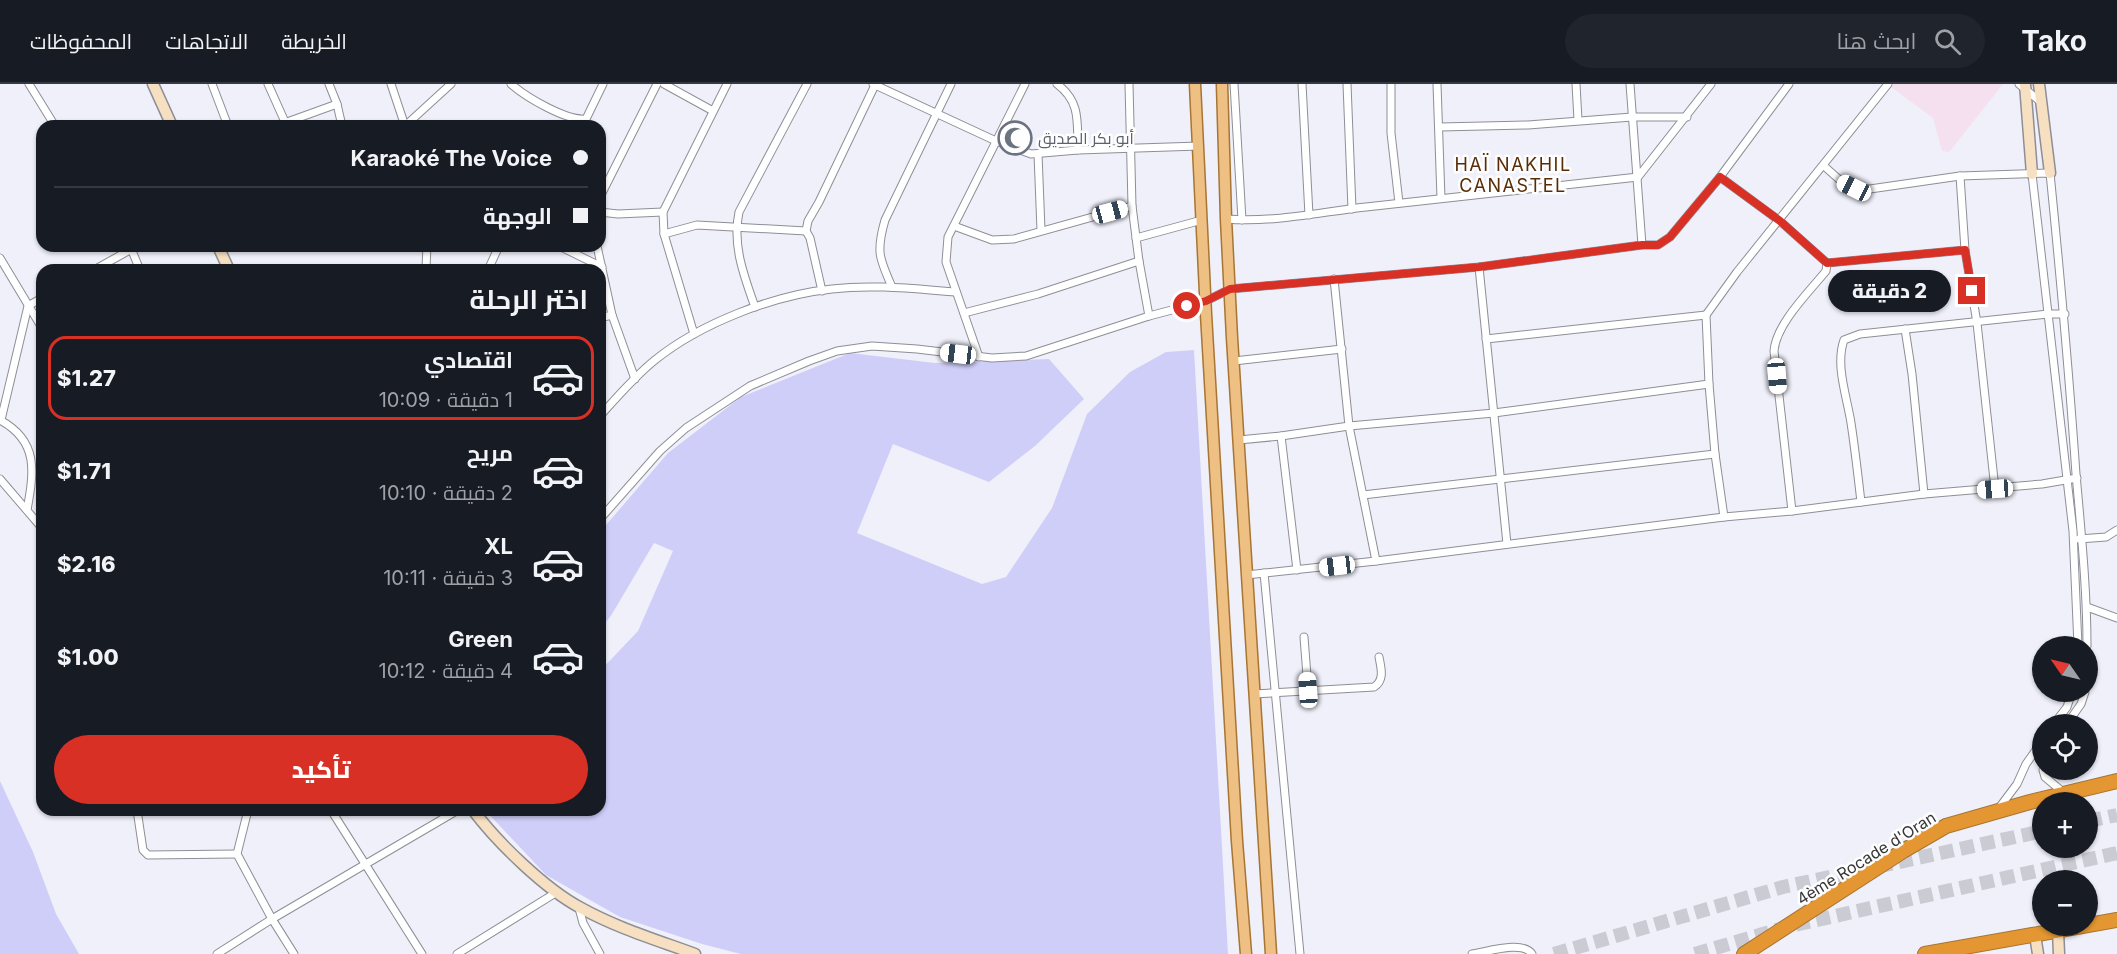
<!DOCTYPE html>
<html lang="ar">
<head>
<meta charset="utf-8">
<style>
	body { margin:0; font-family:Inter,Cairo,sans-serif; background:#20242c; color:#f1f3f6; direction:rtl; height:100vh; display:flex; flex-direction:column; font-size:22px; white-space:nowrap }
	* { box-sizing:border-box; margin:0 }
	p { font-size:20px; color:#9ea1a6 }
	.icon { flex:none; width:33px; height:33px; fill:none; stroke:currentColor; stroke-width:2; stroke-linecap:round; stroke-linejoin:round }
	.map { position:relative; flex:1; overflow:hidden; direction:ltr }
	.side { position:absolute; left:36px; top:180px; width:570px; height:552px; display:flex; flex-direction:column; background:#171b24; border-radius:18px; box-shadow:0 2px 4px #0004; direction:rtl }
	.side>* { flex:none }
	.top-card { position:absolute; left:36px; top:36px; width:570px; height:132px; border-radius:18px; box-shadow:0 2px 4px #0004; direction:rtl; display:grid; align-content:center; height:132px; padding:0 18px; background:#171b24 }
	.needle { width:39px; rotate:304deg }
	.buttons { position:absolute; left:2032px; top:552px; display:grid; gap:12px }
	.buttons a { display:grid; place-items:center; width:66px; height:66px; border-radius:50%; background:#171b24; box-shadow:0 2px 4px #0004; font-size:30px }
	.end { position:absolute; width:27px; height:27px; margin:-14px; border:8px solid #d93025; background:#fff; box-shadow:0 0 0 3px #fff }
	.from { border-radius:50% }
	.bubble { position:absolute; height:42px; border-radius:21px; background:#171b24; box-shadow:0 2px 4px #0004; font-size:20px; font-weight:800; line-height:42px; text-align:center; direction:rtl }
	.car { position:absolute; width:18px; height:36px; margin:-18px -9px; border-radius:8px; box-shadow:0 0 4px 2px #0007; background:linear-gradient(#fff 24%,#345 0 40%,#fff 0 76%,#345 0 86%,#fff 0) }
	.top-card b { display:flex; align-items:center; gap:21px; height:57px; font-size:22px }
	.top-card b+b { border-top:2px solid #363941 }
	.top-card i { width:15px; height:15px; background:#f1f3f6 }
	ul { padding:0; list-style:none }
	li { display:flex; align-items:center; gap:18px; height:84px; margin:0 12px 9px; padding:0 6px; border:3px solid transparent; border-radius:18px }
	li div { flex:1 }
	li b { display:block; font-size:22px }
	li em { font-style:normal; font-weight:800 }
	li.active { border-color:#d93025 }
	li>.icon { width:54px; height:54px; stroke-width:1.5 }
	h2 { padding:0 18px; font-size:27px; line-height:72px }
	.primary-button { display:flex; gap:12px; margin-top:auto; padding:12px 18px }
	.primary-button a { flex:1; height:69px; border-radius:36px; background:#d93025; color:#fff; font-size:24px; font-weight:800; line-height:69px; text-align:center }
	header { display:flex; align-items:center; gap:36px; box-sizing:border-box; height:84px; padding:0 30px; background:#171b24; border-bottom:2px solid #363941 }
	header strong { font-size:28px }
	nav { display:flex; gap:33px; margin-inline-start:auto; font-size:21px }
	.search { width:420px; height:54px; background:#20242c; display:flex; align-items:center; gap:15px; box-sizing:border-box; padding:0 21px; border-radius:33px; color:#9ea1a6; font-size:22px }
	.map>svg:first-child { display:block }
</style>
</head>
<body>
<header>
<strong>Tako</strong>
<div class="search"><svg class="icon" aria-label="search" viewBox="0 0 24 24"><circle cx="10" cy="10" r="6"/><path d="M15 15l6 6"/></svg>ابحث هنا</div>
<nav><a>الخريطة</a><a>الاتجاهات</a><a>المحفوظات</a></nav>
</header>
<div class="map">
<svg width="2117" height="870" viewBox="0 0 2117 870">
	<rect width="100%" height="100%" fill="#f0f0fa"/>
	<!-- education -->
	<polygon fill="#f5e0ef" points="1894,0 2003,0 1949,68 1942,67 1933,34 1891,3"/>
	<!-- green -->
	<g fill="#cfcef8">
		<polygon points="1194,266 1228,870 741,870 702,860 620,833 546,791 485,726 600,726 600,587 638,547 673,467 654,459 612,530 600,546 600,448 668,369 741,313 850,269 935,279 1049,275 1084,315 1035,362 989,398 893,360 857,449 982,500 1006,493 1052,424 1087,330 1130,288 1166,268"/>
		<polygon points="0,697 33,768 56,830 79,870 0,870"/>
	</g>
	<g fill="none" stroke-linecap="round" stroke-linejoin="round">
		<!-- highway-tunnel -->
		<g stroke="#cbcbd4" stroke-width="14" stroke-dasharray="14 7" stroke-linecap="butt">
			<polyline points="2088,737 2117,731"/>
			<polyline points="1554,870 1783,803 2043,747"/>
			<polyline points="1695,870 1790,842 2117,769"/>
		</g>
		<defs>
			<g id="street">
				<polyline points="29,0 55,42"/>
				<polyline points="212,0 228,42"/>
				<polyline points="268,0 285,38"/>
				<polyline points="329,0 337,20 342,42"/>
				<polyline points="391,0 405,42"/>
				<path d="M511,0C526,13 566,37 586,35L603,0"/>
				<polyline points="664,0 713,27"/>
				<polyline points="873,0 996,57 1031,70 1078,66 1199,62"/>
				<path d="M1057,0C1081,18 1077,38 1078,66"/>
				<polyline points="1129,0 1132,122 1139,177 1149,232"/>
				<polyline points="1234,0 1242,136"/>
				<polyline points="1302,0 1309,131"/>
				<polyline points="1347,0 1352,125"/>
				<polyline points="1391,0 1391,49 1399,119"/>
				<polyline points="1437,0 1441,114"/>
				<polyline points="1576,0 1578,36"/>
				<polyline points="1630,0 1642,161"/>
				<polyline points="2019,0 2042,19"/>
				<polyline points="276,42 337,20"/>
				<polyline points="405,42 451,0"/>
				<polyline points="1440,43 1528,41 1632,33 1687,33"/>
				<polyline points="1038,70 1041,146"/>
				<path d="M1824,82L1842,98L1854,104L1870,105L1960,92L2050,89C2060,189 2069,289 2076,390C2081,447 2087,505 2087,562"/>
				<polyline points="2032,90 2073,447 2078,562"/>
				<polyline points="1960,92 1965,166 1977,239 1995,405"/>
				<polyline points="1720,93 1780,137 1827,179"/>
				<polyline points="600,113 657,0"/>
				<polyline points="600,128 618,130 663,128"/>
				<path d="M1226,135C1272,139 1320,128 1366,123C1457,113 1547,103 1638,93L1711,0"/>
				<polyline points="954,142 992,156 1014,155 1132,122"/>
				<polyline points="664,150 697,141 806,147"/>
				<polyline points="1136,154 1202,136"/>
				<polyline points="130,162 140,186"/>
				<polyline points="427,162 426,184 430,186"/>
				<polyline points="559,162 602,183"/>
				<polyline points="597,162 612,231 600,234"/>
				<polyline points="0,174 42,244"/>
				<polyline points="1479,183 1507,460"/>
				<polyline points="94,186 137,162"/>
				<polyline points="488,186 499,162"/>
				<polyline points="1334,195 1349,342 1376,477"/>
				<path d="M892,203C879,174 876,167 885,136L951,0"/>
				<polyline points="822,207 810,154 806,147 808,137 819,118 875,1"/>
				<path d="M755,223C744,192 732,161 739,128L807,0"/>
				<polyline points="964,229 1038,210 1139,177"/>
				<polyline points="612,231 635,295"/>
				<polyline points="1905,245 1912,290 1924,410"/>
				<polyline points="694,250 664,150 663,128 727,0"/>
				<polyline points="1486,255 1706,231"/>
				<polyline points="979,273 946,178 948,153 1025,0"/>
				<polyline points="1234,277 1342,265"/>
				<path d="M600,332C617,313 635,292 655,276C701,239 774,211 832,205C873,200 915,205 956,208"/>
				<path d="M0,336C39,357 34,388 27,426"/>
				<polyline points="1,336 28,222 42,214"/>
				<polyline points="1281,352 1297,486"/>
				<polyline points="1239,356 1281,352 1349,342 1494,329 1709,300"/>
				<polyline points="0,395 42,444"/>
				<polyline points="1363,411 1715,370"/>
				<path d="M1861,418C1858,392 1855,365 1851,339C1847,313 1835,281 1844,256L1860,250L2048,230H2065"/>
				<path d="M1792,427L1774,267C1776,240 1809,208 1826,187L1827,179L1965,166"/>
				<polyline points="1724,433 1715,370 1709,300 1706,231 1737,188 1888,0"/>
				<polyline points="600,435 660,367 686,344 750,302 809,277 837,267 872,262 917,265 992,274 1026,272 1149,232 1206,217 1230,205 1479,183 1642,161 1658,161 1670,153 1720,93 1789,0"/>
				<polyline points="2079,455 2106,453 2117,446"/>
				<polyline points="1264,489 1300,870"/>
				<polyline points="1246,491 1376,477 1724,433 1792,427 1924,410 2042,400 2077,394"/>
				<polyline points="2087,523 2117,534"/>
				<polyline points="1304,553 1308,605"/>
				<path d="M1254,610L1374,603C1385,596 1381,584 1379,573"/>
				<polyline points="2054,640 2067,623 2072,608"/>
				<polyline points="2067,640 2081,620 2085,608"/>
				<polyline points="2043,686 2045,693 2064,709"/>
				<polyline points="1999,724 2017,700 2026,680 2043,656"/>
				<polyline points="137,726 143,766 148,771 237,770"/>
				<polyline points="248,726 237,770 272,835 294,870"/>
				<polyline points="331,726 422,870"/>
				<polyline points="579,824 583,839 600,870"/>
				<polyline points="217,870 272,835 458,726"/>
				<polyline points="457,870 557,808"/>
				<path d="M1472,870C1487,868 1523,856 1532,870"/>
			</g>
			<g id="secondary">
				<polyline points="153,0 172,42"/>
				<polyline points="2025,0 2032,90"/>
				<polyline points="2039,0 2050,89"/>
				<polyline points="218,162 229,186"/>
				<path d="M473,726C497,758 545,805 581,824C617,844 657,856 695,870"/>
				<polyline points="2058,847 2059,870"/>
				<polyline points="2035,851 2038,870"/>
			</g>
			<g id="primary">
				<polyline points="1195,0 1206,230 1237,757 1246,870"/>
				<polyline points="1222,0 1226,135 1232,254 1271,870"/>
			</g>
			<g id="highway">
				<polyline points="1744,870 1903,767 1946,742 2030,718 2117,697"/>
				<polyline points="1925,870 2117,836"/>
			</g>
		</defs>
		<!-- street casing -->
		<use href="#street" stroke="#8e8e97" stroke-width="9"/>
		<!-- secondary casing -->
		<use href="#secondary" stroke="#8e8e97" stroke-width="13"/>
		<!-- primary casing -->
		<use href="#primary" stroke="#a77534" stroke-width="13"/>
		<!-- highway casing -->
		<use href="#highway" stroke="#a77534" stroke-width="16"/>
		<!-- street -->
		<use href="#street" stroke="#fff" stroke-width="7"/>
		<!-- secondary -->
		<use href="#secondary" stroke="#f7e0c1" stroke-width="10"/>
		<!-- primary -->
		<use href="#primary" stroke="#eec083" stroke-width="10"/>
		<!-- highway -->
		<use href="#highway" stroke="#e39631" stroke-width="14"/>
	</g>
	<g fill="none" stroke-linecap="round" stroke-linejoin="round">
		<!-- route -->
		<polyline stroke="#d93025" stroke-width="8" points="1187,222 1206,217 1230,205 1479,183 1642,161 1658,161 1670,153 1720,93 1780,137 1827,179 1965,166 1972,207"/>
	</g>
	<!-- icons -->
	<defs>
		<symbol id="mosque-ring" viewBox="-11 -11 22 22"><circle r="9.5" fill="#fefefe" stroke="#6b7280" stroke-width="1.5"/><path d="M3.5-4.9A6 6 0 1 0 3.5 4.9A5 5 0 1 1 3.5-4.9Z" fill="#6b7280"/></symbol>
	</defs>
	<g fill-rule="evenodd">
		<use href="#mosque-ring" x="996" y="35" width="38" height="38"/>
	</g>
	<g text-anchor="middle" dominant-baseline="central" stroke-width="5" stroke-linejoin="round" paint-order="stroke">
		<!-- worship labels -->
		<g font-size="16" fill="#5b616d" stroke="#fefefe" text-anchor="start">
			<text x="1038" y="54">أبو بكر الصديق</text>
		</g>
		<!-- street labels -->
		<g font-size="16" fill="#37373a" stroke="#fefefe">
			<text transform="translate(1866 774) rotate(-32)">4ème Rocade d'Oran</text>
		</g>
		<!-- neighbourhood labels -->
		<g font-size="18" letter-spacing="1.5" fill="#582c07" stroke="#fefefe">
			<text x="1513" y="80">HAÏ NAKHIL<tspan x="1513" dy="21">CANASTEL</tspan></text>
		</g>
	</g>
</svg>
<div class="buttons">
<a><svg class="needle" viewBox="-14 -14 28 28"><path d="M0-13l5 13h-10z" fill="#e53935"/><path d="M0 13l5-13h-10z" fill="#9ea1a6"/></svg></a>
<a><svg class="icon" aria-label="locate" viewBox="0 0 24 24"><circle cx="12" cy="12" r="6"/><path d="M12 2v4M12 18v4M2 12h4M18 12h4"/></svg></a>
<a>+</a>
<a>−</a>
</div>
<i class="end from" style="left:1187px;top:222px"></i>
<i class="end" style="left:1972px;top:207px"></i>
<div class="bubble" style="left:1828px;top:186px;width:123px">2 دقيقة</div>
<i class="car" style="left:1854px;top:104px;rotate:296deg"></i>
<i class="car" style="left:1110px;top:128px;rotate:75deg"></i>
<i class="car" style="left:958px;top:270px;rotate:277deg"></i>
<i class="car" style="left:1777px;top:292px;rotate:175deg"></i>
<i class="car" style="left:1995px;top:405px;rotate:266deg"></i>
<i class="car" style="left:1337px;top:482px;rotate:263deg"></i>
<i class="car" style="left:1308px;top:606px;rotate:356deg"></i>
<div class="top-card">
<b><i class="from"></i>Karaoké The Voice</b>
<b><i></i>الوجهة</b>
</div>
<section class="side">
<h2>اختر الرحلة</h2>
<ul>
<li class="active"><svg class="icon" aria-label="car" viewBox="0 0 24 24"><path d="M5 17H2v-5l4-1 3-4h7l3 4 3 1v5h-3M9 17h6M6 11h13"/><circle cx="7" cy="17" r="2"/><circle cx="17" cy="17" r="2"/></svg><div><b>اقتصادي</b><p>1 دقيقة · 10:09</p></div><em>$1.27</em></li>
<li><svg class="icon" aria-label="car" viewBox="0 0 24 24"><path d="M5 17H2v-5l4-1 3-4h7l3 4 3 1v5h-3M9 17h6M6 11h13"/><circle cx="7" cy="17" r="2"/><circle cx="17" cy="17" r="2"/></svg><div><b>مريح</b><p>2 دقيقة · 10:10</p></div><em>$1.71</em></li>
<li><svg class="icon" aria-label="car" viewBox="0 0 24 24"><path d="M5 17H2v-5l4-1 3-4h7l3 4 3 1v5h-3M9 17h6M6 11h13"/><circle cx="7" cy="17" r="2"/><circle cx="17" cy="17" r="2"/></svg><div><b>XL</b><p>3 دقيقة · 10:11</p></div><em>$2.16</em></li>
<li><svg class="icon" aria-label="car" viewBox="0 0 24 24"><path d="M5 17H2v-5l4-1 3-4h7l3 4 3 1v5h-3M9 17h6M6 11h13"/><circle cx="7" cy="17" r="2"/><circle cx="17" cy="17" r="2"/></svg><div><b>Green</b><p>4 دقيقة · 10:12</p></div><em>$1.00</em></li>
</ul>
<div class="primary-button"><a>تأكيد</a></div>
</section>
</div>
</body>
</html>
